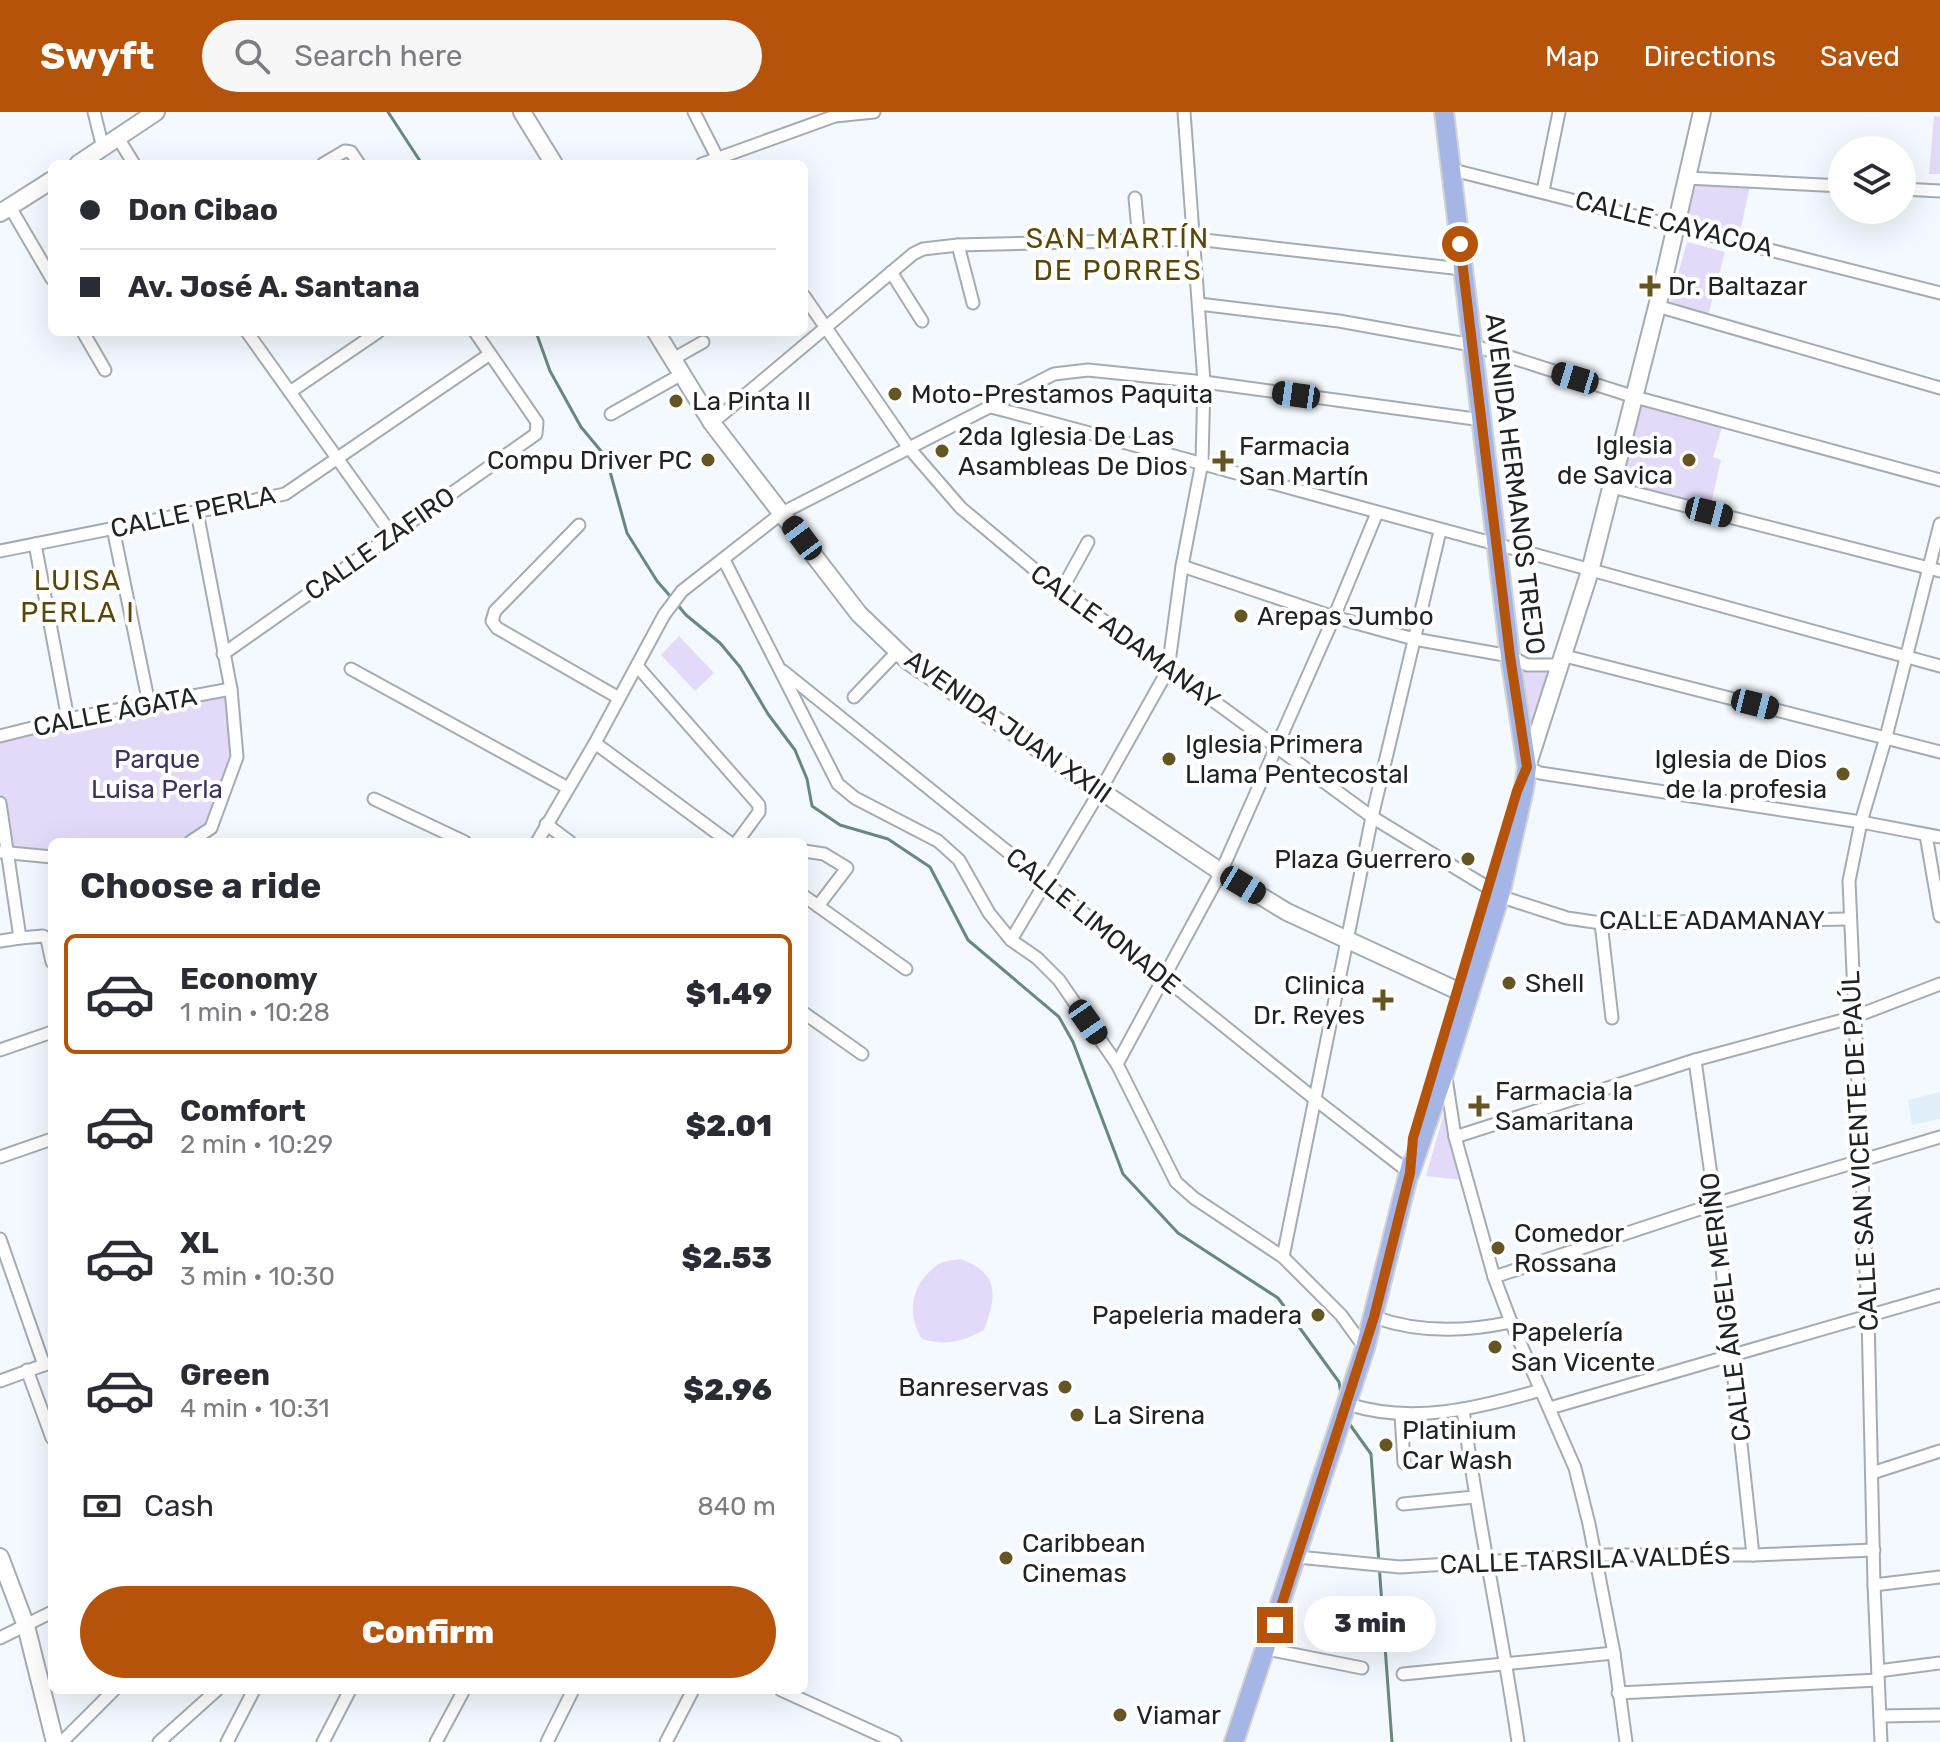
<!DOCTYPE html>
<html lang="en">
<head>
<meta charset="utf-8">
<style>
	body { margin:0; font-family:Rubik,sans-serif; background:#f7f7f7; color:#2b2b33; height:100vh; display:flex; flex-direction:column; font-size:30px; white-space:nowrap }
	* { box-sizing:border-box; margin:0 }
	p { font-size:26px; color:#7c7c81 }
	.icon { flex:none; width:44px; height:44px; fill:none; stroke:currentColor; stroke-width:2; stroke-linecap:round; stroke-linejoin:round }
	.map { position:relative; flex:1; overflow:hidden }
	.side { position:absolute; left:48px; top:726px; width:760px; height:856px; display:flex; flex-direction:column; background:#fff; border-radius:12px; box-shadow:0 8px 32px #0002 }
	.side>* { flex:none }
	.hud { position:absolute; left:48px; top:48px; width:760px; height:176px; border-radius:12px; box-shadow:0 8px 32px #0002; display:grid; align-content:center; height:176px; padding:0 32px; background:#fff }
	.buttons { position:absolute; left:1828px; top:24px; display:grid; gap:16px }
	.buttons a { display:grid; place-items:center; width:88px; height:88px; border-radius:50%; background:#fff; box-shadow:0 8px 32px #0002; font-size:40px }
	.end { position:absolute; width:36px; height:36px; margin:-18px; border:10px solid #b45309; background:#fff; box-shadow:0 0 0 4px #fff }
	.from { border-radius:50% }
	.bubble { position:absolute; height:56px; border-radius:28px; background:#fff; box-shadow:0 8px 32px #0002; font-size:26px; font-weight:800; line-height:56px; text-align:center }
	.car { position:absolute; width:24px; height:48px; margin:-24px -12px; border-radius:10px; box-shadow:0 0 6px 2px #0007; background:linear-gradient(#222 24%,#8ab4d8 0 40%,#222 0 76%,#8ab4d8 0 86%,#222 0) }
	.hud b { display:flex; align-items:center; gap:28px; height:76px; font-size:30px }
	.hud b+b { border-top:2px solid #e1e1e2 }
	.hud i { width:20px; height:20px; background:#2b2b33 }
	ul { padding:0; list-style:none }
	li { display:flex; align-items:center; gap:24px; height:120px; margin:0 16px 12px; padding:0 16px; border:4px solid transparent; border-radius:12px }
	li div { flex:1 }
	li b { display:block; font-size:30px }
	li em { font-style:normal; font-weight:800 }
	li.current { border-color:#b45309 }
	li>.icon { width:72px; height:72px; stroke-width:1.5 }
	h2 { padding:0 32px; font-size:36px; line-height:96px }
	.pay { display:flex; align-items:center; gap:20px; height:88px; padding:0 32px; font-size:30px }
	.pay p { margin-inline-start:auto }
	.action { display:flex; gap:16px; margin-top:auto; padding:16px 32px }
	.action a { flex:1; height:92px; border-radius:48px; background:#b45309; color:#fff; font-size:32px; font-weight:800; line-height:92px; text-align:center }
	header { display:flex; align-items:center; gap:48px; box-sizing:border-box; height:112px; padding:0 40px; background:#b45309; color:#fff }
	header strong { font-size:38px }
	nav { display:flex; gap:44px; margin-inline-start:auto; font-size:28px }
	.search { width:560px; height:72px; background:#f7f7f7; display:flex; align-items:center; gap:20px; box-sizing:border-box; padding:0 28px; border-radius:44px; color:#7c7c81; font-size:30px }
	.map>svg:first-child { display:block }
</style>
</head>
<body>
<header>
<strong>Swyft</strong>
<div class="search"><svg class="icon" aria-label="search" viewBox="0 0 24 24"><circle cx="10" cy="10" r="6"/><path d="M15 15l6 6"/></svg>Search here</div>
<nav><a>Map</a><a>Directions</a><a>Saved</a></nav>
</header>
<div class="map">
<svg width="1940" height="1630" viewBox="0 0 1940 1630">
	<rect width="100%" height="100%" fill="#f3f9fe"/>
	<!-- built -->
	<polygon fill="#e0effa" points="1940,980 1940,1007 1912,1013 1908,988"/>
	<!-- green -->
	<g fill="#e3daf9">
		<polygon points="1934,4 1940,5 1940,62 1929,62"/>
		<polygon points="1687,66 1751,69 1738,129 1675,112"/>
		<polygon points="1687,130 1725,140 1708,203 1670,191"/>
		<polygon points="1635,285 1724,309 1713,345 1721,348 1709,400 1612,375"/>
		<polygon points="679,524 714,561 695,579 661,543"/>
		<polygon points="1514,546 1559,553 1527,655"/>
		<polygon points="231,577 237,645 211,716 190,730 52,730 52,745 8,739 0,691 0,624"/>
		<polygon points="1446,994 1449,1028 1462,1068 1426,1064"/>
		<path d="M960,1147C1001,1161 996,1185 984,1218C962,1230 945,1234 922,1227C906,1201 911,1173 936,1154C942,1149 952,1148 960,1147Z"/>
	</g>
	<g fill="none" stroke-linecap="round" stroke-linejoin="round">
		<!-- stream -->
		<g stroke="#678781" stroke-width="3">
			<polyline points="388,0 422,52"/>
			<polyline points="536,220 550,259 581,315 606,345 627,421 657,469 671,485"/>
			<polyline points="676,491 686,503 720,531 740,555 768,602 795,638 807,667 812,694 840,713 888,727 930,755 968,828 1059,905 1073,930 1123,1062 1178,1121 1278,1186 1339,1270 1341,1283"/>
			<polyline points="1348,1310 1371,1342 1392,1630"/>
		</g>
		<defs>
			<g id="street">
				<polyline points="94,0 103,36"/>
				<polyline points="694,0 719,49"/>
				<polyline points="118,26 134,52"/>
				<polyline points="323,52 345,39 351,40 359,52"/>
				<polyline points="702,52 835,4 874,0"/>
				<polyline points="1453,58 1940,181"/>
				<polyline points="1687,66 1842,74"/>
				<polyline points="1902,77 1940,79"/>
				<polyline points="1543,79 1559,0"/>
				<polyline points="1135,86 1139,128"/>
				<polyline points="10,95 52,167"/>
				<polyline points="958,133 973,191"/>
				<polyline points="891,160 922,209"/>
				<polyline points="804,184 909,336 961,396 1040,462 1372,705 1505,786 1567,806 1601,811 1849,807"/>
				<polyline points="1199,192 1339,209 1472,233 1635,285 1940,368"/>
				<polyline points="1657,194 1940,276"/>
				<polyline points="83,220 105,258"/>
				<polyline points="247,220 392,423"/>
				<polyline points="673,247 703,230"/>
				<polyline points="290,280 378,220"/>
				<path d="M991,295C1165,340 1337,390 1511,436L1940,554"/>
				<polyline points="611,302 682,262"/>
				<polyline points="712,311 913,142 923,137 958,133 1195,127 1462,157"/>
				<polyline points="1612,375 1940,459"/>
				<polyline points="579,413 495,499 492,509 497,516 619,586"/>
				<polyline points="113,416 149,592"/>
				<polyline points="35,432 68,607"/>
				<polyline points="0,439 285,382 490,242"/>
				<polyline points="724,448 838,672 855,686 938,729 959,748 989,801 1011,828 1037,846 1059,868 1117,952 1176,1070 1194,1086 1283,1145 1341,1203 1365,1236"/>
				<polyline points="1182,454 1334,505 1414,527 1510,544 1527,553 1559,553"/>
				<polyline points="1061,479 1088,430"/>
				<polyline points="223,542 536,322 537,310 475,220"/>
				<polyline points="1561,543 1940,640"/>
				<polyline points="637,554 759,693 759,700 737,730"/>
				<polyline points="351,557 568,676"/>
				<polyline points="783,559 1316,988 1410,1061"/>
				<polyline points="854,585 898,539"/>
				<polyline points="0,624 68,607 231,577"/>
				<polyline points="595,631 729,730"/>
				<polyline points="1527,655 1540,661 1861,710 1940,725"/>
				<polyline points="374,687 465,730"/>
				<polyline points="0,691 20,826 43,824 47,827 52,850"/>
				<polyline points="546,712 570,730"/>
				<polyline points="1926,723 1940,804"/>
				<polyline points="190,730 211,716 237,645 231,577 197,400"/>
				<polyline points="537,730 595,631 664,503 682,479 782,401 1054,262 1088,258 1204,270 1482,308"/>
				<polyline points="804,739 824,742 847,756 818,794"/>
				<polyline points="0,740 52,745"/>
				<polyline points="804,784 906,857"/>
				<polyline points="1601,811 1612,906"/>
				<polyline points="1011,828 1100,679 1168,558 1182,454 1202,350 1204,270 1184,0"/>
				<polyline points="0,829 20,826"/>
				<polyline points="804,901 862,942"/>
				<polyline points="0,938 52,920"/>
				<polyline points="1695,948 1715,1092 1753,1443"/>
				<polyline points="1117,952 1221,760 1334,505 1377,401"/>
				<polyline points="1446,966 1455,1025 1494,1165 1511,1210 1575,1356 1589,1412 1614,1541 1626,1630"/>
				<polyline points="1455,1025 1695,948 1854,905 1940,872"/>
				<polyline points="0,1045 52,1027"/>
				<polyline points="0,1127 44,1253"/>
				<polyline points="1283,1145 1372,705 1440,419"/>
				<polyline points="1494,1165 1715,1092 1940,1025"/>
				<path d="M1374,1205C1418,1221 1465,1220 1511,1210"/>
				<polyline points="27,1258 52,1326"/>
				<polyline points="0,1269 52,1250"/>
				<path d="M1348,1292C1412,1313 1478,1296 1541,1278"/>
				<polyline points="1550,1296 1940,1183"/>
				<path d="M1463,1297C1477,1409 1502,1518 1518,1630"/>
				<polyline points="1401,1303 1404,1351"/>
				<polyline points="1872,1361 1940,1339"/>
				<polyline points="1403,1392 1474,1385"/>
				<polyline points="1297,1445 1400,1455 1594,1443 1753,1443 1874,1438"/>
				<polyline points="1874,1473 1940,1465"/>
				<polyline points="0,1526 52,1500"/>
				<polyline points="1267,1537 1362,1556"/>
				<polyline points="1878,1559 1940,1551"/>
				<polyline points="1403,1562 1614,1541"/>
				<polyline points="781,1578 895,1630"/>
				<polyline points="1618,1581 1878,1568"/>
				<polyline points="1880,1604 1940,1603"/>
				<polyline points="62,1630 114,1578"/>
				<polyline points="159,1630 217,1578"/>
				<polyline points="227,1630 254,1578"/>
				<polyline points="323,1630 350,1578"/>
				<polyline points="436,1630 464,1578"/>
				<polyline points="547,1630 573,1578"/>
				<polyline points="666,1630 693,1578"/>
				<polyline points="1881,1630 1874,1473 1868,1203 1849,769 1861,710 1886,625 1940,412"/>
			</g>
			<g id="secondary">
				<polyline points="522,0 554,52"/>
				<polyline points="78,52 156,0"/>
				<polyline points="0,101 52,68"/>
				<polyline points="656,220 712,311 859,502 908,549 1221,760 1287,800 1469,884"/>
				<polyline points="1527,655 1590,459 1661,179 1702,0"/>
				<polyline points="0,1445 26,1514 55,1630"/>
			</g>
			<g id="primary">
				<polyline points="1410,1061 1445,959 1500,783 1524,677 1527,655 1510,544 1444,0"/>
				<polyline points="1234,1630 1365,1236 1411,1052"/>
			</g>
		</defs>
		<!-- street casing -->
		<use href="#street" stroke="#a4acb2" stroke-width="15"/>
		<!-- secondary casing -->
		<use href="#secondary" stroke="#a4acb2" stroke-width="20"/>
		<!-- primary casing -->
		<use href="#primary" stroke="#d2d3d3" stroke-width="22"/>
		<!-- street -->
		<use href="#street" stroke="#fff" stroke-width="11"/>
		<!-- secondary -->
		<use href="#secondary" stroke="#fff" stroke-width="16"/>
		<!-- primary -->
		<use href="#primary" stroke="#a5b5e5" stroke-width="18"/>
	</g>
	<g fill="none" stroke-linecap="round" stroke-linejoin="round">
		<!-- route -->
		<polyline stroke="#b45309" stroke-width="10" points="1275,1513 1374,1205 1410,1061 1413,1026 1517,679 1527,655 1510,544 1460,132"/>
	</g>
	<!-- markers -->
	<g fill="#645522" stroke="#fff" stroke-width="3">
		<path d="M1646 162h8v8h8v8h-8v8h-8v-8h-8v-8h8z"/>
		<circle cx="895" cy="282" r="8"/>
		<circle cx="676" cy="289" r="8"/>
		<circle cx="942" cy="339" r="8"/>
		<circle cx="708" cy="348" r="8"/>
		<circle cx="1689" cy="348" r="8"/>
		<path d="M1219 337h8v8h8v8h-8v8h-8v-8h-8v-8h8z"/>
		<circle cx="1241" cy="504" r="8"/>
		<circle cx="1169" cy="647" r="8"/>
		<circle cx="1843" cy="662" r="8"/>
		<circle cx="1468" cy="747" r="8"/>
		<circle cx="1509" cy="871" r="8"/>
		<path d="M1379 876h8v8h8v8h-8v8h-8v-8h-8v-8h8z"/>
		<path d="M1475 982h8v8h8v8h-8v8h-8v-8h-8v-8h8z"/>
		<circle cx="1498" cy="1136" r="8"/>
		<circle cx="1318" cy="1203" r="8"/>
		<circle cx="1495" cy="1235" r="8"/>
		<circle cx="1065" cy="1275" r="8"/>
		<circle cx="1077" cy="1303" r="8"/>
		<circle cx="1386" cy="1333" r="8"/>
		<circle cx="1006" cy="1446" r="8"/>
		<circle cx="1120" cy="1603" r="8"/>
	</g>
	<g text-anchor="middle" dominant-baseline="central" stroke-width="8" stroke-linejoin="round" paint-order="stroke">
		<!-- street labels -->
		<g font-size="26" fill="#202325" stroke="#fff">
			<text transform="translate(1674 112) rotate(14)">CALLE CAYACOA</text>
			<text transform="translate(1515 372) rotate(83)">AVENIDA HERMANOS TREJO</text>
			<text transform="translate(193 400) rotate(-12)">CALLE PERLA</text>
			<text transform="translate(380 432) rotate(-35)">CALLE ZAFIRO</text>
			<text transform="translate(1125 525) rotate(36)">CALLE ADAMANAY</text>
			<text transform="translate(115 600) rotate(-11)">CALLE ÁGATA</text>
			<text transform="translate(1008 615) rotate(35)">AVENIDA JUAN XXIII</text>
			<text x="1712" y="808">CALLE ADAMANAY</text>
			<text transform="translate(1093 809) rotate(39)">CALLE LIMONADE</text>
			<text transform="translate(1860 1039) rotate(-93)">CALLE SAN VICENTE DE PAÚL</text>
			<text transform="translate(1726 1195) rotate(-97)">CALLE ÁNGEL MERIÑO</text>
			<text transform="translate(1585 1448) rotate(-2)">CALLE TARSILA VALDÉS</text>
		</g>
		<!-- poi labels -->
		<g font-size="26" fill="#202325" stroke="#fff" text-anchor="start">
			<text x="1668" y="174">Dr. Baltazar</text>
			<text x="911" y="282">Moto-Prestamos Paquita</text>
			<text x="692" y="289">La Pinta II</text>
			<text x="958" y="324">2da Iglesia De Las<tspan x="958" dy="30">Asambleas De Dios</tspan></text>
			<text x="1673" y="333" text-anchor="end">Iglesia<tspan x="1673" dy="30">de Savica</tspan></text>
			<text x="1239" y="334">Farmacia<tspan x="1239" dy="30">San Martín</tspan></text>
			<text x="692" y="348" text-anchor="end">Compu Driver PC</text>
			<text x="1257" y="504">Arepas Jumbo</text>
			<text x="1185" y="632">Iglesia Primera<tspan x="1185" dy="30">Llama Pentecostal</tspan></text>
			<text x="1827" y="647" text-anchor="end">Iglesia de Dios<tspan x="1827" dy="30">de la profesia</tspan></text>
			<text x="1452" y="747" text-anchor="end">Plaza Guerrero</text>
			<text x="1525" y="871">Shell</text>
			<text x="1365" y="873" text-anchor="end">Clinica<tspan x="1365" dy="30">Dr. Reyes</tspan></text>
			<text x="1495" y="979">Farmacia la<tspan x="1495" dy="30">Samaritana</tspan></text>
			<text x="1514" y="1121">Comedor<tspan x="1514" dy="30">Rossana</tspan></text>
			<text x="1302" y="1203" text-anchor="end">Papeleria madera</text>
			<text x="1511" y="1220">Papelería<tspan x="1511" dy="30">San Vicente</tspan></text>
			<text x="1049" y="1275" text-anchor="end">Banreservas</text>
			<text x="1093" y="1303">La Sirena</text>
			<text x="1402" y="1318">Platinium<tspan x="1402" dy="30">Car Wash</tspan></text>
			<text x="1022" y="1431">Caribbean<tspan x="1022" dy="30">Cinemas</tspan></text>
			<text x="1136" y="1603">Viamar</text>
		</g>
		<!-- park labels -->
		<g font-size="26" fill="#41315e" stroke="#fff">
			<text x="157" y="647">Parque<tspan x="157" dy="30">Luisa Perla</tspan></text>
		</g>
		<!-- neighbourhood labels -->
		<g font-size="28" letter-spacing="2" fill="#584706" stroke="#fff">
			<text x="1118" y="126">SAN MARTÍN<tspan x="1118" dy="32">DE PORRES</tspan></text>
			<text x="78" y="468">LUISA<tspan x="78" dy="32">PERLA I</tspan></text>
		</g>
	</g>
</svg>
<div class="buttons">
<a><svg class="icon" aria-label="layers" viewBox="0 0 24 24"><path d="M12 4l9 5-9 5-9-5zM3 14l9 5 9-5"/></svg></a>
</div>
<i class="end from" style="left:1460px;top:132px"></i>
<i class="end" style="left:1275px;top:1513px"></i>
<div class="bubble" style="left:1304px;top:1484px;width:132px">3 min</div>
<i class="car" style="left:1575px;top:266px;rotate:287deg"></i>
<i class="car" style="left:1296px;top:283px;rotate:278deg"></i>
<i class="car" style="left:1709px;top:400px;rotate:104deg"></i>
<i class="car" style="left:802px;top:426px;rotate:323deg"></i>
<i class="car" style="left:1755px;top:592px;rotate:104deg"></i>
<i class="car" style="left:1243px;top:773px;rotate:121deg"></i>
<i class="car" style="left:1088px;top:910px;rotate:145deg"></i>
<div class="hud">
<b><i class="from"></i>Don Cibao</b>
<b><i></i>Av. José A. Santana</b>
</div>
<section class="side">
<h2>Choose a ride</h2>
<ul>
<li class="current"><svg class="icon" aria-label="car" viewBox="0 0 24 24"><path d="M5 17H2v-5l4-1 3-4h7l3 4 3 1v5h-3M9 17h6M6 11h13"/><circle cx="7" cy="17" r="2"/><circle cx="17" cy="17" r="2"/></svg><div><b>Economy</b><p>1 min · 10:28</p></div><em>$1.49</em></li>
<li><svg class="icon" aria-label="car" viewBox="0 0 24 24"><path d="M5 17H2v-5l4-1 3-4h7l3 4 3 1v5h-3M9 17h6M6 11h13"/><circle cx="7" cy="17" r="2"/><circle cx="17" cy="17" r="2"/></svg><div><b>Comfort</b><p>2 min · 10:29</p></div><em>$2.01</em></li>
<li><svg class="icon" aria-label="car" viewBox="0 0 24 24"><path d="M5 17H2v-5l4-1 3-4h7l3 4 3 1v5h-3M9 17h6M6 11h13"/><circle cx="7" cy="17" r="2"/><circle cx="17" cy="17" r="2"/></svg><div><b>XL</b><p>3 min · 10:30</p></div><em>$2.53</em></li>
<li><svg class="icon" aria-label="car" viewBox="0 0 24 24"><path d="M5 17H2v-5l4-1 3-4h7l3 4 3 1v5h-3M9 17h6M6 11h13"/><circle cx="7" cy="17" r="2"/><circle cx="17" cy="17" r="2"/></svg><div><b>Green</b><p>4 min · 10:31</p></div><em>$2.96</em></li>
</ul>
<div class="pay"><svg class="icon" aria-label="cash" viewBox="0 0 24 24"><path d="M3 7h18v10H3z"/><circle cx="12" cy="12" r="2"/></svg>Cash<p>840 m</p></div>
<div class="action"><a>Confirm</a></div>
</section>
</div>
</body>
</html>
